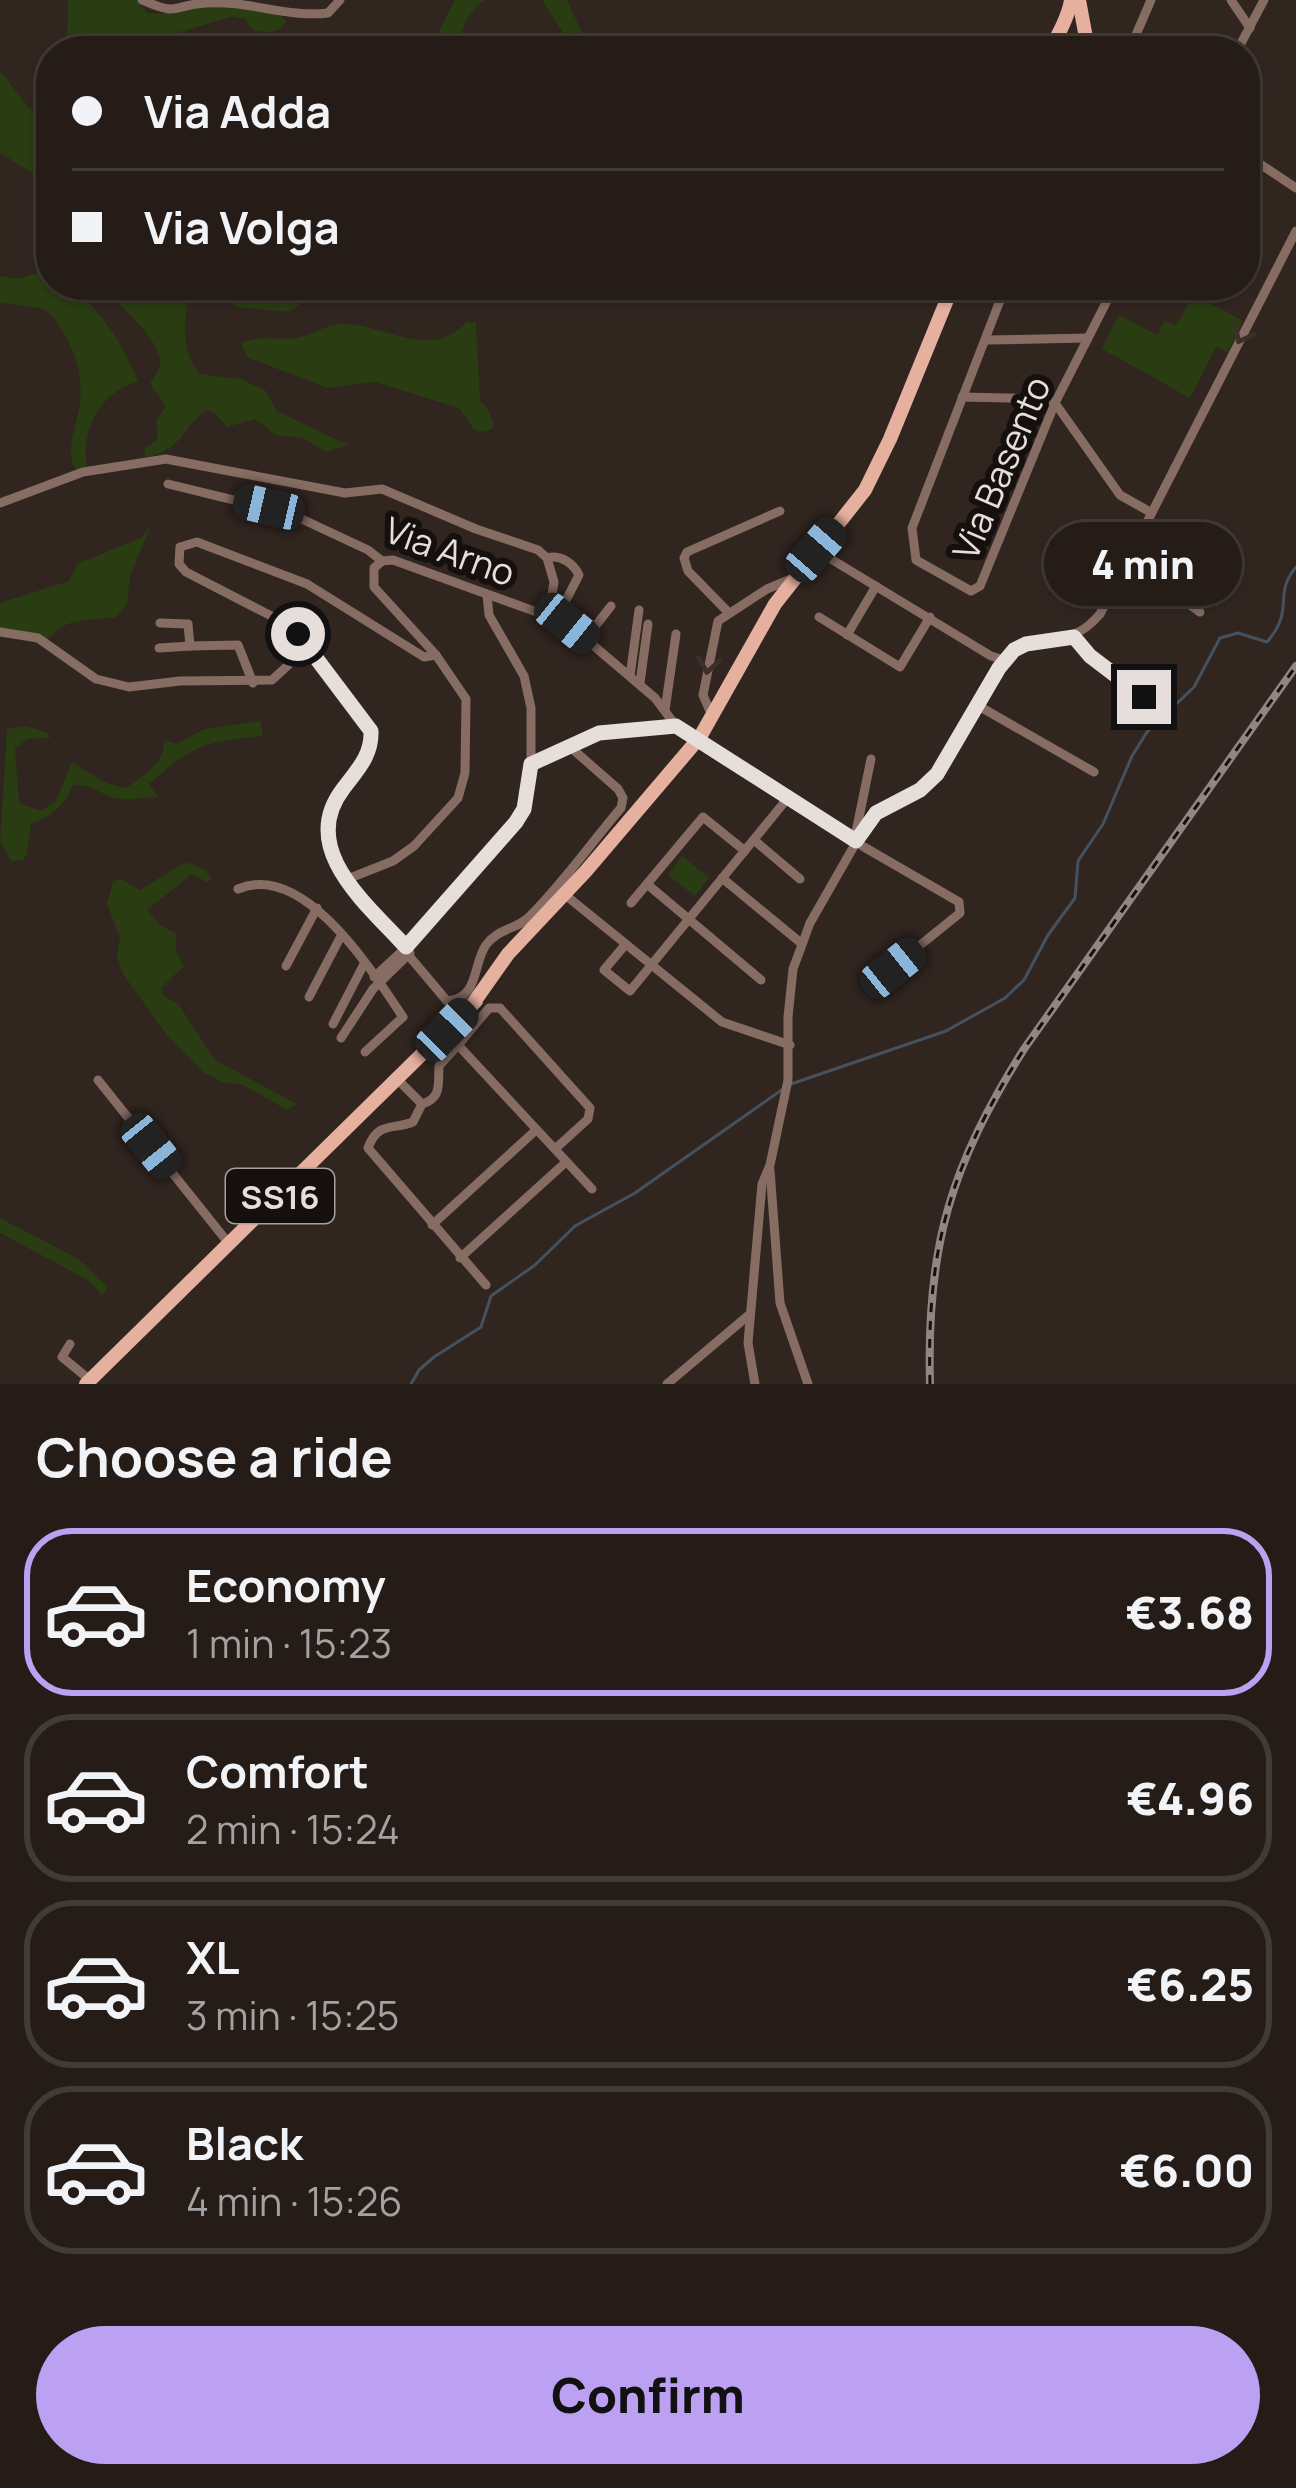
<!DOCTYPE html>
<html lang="en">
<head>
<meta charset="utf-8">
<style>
	body { margin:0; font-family:Manrope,sans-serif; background:#2d2521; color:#f1f3f6; height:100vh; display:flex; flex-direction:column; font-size:45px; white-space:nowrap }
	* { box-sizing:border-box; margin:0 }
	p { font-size:39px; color:#a3a1a2 }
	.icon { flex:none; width:66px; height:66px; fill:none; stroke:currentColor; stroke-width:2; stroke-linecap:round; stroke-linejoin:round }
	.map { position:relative; height:1384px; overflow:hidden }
	.panel { display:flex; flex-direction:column; background:#251c18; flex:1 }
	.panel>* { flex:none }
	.top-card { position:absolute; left:36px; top:36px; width:1224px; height:264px; border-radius:48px; box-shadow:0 3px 9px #0004,0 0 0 3px #423a37; display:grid; align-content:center; height:264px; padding:0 36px; background:#251c18 }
	.end { position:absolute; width:54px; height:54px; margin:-27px; border:15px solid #e6dedb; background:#111; box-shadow:0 0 0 6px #111 }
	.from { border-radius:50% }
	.bubble { position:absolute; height:84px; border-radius:42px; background:#251c18; box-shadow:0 3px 9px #0004,0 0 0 3px #423a37; font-size:39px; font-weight:800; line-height:84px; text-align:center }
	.car { position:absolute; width:36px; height:72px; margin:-36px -18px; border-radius:15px; box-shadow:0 0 9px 3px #0007; background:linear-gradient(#222 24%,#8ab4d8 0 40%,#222 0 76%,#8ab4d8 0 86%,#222 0) }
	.top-card b { display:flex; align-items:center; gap:42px; height:114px; font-size:45px }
	.top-card b+b { border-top:3px solid #423a37 }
	.top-card i { width:30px; height:30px; background:#f1f3f6 }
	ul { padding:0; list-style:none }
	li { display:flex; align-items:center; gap:36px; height:168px; margin:0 24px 18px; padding:0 12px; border:6px solid #423a37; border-radius:48px }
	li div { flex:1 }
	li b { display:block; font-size:45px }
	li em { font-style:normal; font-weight:800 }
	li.selected { border-color:#bca0f2 }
	li>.icon { width:108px; height:108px; stroke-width:1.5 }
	h2 { padding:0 36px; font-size:54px; line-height:144px }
	.action { display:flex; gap:24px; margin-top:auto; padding:24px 36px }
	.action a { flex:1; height:138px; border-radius:72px; background:#bca0f2; color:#111; font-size:48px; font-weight:800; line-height:138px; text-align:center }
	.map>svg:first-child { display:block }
</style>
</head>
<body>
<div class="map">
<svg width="1296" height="1384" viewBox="0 0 1296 1384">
	<rect width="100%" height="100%" fill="#312520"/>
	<!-- green -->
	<g fill="#293c12">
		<path d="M68,0H137L147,13C168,16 183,8 204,6C230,4 255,10 281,15L286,22C278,35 267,33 253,30L245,19L233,16L135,46L133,51H67Z"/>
		<path d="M455,0H485C467,12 459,29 463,51H441L439,31Z"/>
		<polygon points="542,0 567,0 584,37 579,42 569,42"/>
		<polygon points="0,71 29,108 45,115 51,111 51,176 34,174 0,153"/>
		<path d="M51,269V285H70C102,312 123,343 138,382C100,391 80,432 87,466L76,470C64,450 77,425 80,403C84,369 71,339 49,313L41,308L0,303V276L18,279Z"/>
		<path d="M98,285H304L299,305L289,312L237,307L210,291H198L188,300C183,325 183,355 200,374L241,379L265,390L277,411L348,445L326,452L303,438L276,435L255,419L227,427L215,413L207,410C181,427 188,446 146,458L144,449L158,439L156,421L166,406L150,384C152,378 157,374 159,368C169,345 113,299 98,285Z"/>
		<polygon points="1193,294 1243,321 1228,352 1216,347 1190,398 1102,349 1119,315 1157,335 1165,321 1176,326"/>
		<path d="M467,322L476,323L480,400L489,411L494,427L486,432L474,430L459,408L375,382L327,388L247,357L241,343C261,334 277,341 297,338C313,335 325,324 342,324C388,324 428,362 467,322Z"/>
		<path d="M151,525L130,576L127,603L116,617C89,622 67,615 48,640L0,628V603L69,581L77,564L141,538Z"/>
		<path d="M260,721L263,736C203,742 195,744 149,784L159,798C145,796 133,801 120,799C103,797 91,783 73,785C65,804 52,818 31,823L27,855L22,860L11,861L0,842L7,729L26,726L48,733L50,738L27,739L15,749L19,803L41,811L56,801L72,762L106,783L126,788C143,776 166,763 164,740L177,744L204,729Z"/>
		<polygon points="682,856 709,878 695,896 668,875"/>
		<polygon points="191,863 207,871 211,879 207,882 192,874 147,910 160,925 176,933 176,951 184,966 161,988 163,995 179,1005 215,1060 297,1104 287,1110 241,1084 225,1083 203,1072 167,1035 123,974 117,956 120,938 107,904 113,881 121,879 140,890 182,864"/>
		<polygon points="0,1218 77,1258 108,1287 102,1295 88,1280 0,1233"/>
	</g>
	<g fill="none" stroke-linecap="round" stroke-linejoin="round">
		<!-- stream -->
		<g stroke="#45525d" stroke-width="3">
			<path d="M791,1084L946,1031L1005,998L1024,980L1048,935L1075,898L1078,861L1103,824L1132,756L1147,732L1194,687L1220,638L1238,633L1267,642C1296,608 1272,596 1296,567"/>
			<polyline points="411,1384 419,1370 434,1357 481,1327 491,1296 535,1265 575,1226 635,1193 783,1089"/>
		</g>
		<!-- street -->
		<g stroke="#866c63" stroke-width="9">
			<path d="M142,0C180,17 171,5 206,3C248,0 287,18 328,13L340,0"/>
			<polyline points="1231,0 1250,28"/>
			<polyline points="1129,51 1151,0"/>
			<polyline points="1237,51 1264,0"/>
			<polyline points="1245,154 1296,188"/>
			<polyline points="1006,285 912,528 916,560 971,591 980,586 1055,403 1115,285"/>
			<polyline points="987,340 1088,338"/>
			<polyline points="962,397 1048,399 1055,403"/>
			<polyline points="1055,403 1120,495 1150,512"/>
			<polyline points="168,484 291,514 368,550 382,561 393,560 567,623 655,698 676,726 692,735"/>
			<polyline points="0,503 83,472 166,459 345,493 382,489 476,529 538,550 547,558 554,582 549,614"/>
			<polyline points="816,550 991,656 1004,660"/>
			<path d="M547,558C560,554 573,563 579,575L563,606L567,623"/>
			<polyline points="1122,568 1174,593 1200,612"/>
			<polyline points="728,612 688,571 684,558 687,552 780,511"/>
			<polyline points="819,617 900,667 930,617"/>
			<polyline points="160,623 188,624 190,646 238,645 253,683"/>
			<polyline points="0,632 38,638 96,679 129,687 180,681 272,680 308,647"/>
			<polyline points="847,635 876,586"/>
			<polyline points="1074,637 1090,655 1144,697"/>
			<polyline points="586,638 611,606"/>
			<polyline points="159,648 190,646"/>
			<path d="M436,655L424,657L307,584L197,542L180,547L179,564L186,572L283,622L298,634L363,716L371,731L372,746L328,813L329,846L345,880L447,1001C480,998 472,965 486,945C499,927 518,930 531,915C564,882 591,843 621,808L623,798L618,789L569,746"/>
			<polyline points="630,676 639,610"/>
			<polyline points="640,683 648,624"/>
			<polyline points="977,705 1094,772"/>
			<polyline points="709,709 703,695 718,621 767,589 791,579"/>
			<polyline points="665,710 676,634"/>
			<polyline points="697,739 864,847 959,902 960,913 893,967"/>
			<polyline points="531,764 599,733 676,726"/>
			<polyline points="856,832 871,759"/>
			<polyline points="754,840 800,879"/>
			<polyline points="722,878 801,943"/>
			<polyline points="345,880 393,861 414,846 458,798 465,773 466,699 436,655 374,587 374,568 382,561"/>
			<polyline points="647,884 761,980"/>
			<path d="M238,889C304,861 372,971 403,1017L365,1052"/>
			<polyline points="569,898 722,1022 790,1045"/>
			<polyline points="631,903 703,817 745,851"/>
			<polyline points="625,945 604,970 630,991 787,799"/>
			<polyline points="286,966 317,908"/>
			<polyline points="374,977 413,941 524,809 531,764 531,708 524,676 489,615 487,595"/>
			<polyline points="309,997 341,936"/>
			<polyline points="333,1024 364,964"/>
			<polyline points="341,1038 373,989 410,953"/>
			<polyline points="458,1045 489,1008 500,1008 590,1108 588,1119 555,1149"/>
			<polyline points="98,1080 230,1245"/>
			<polyline points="398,1080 422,1104"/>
			<path d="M422,1104C442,1098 438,1084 439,1066L458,1045L592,1189"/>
			<path d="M422,1104L413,1122C393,1130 378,1121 368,1148L486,1285"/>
			<polyline points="770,1170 780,1303 808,1384"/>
			<polyline points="432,1225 536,1130"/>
			<polyline points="460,1258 566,1162"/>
			<polyline points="70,1344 62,1357 90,1380"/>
			<polyline points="667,1384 750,1314"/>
			<path d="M755,1384L748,1343L762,1184L770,1165L788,1080V1017L793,969L810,923L866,825C884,803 917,799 935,776C962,742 978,685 1009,655C1037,628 1068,653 1100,614L1296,231"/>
		</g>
		<!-- primary -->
		<g stroke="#e6b09e" stroke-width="14">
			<path d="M1049,51C1057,38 1069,15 1071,0"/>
			<polyline points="1062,51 1063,50"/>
			<polyline points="1077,51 1086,38 1079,0"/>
			<polyline points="472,1005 508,954 586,871 700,737 775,604 865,490 890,439 953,285"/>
			<polyline points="86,1384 476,1001"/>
		</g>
		<defs>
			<path id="rail" d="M930,1384C926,1246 951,1165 1024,1049L1296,666"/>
		</defs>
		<!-- rail casing -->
		<use href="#rail" stroke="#908682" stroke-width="8"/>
		<!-- rail -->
		<use href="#rail" stroke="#15100d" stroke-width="3" stroke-dasharray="9" stroke-linecap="butt"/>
	</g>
	<!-- one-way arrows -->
	<defs><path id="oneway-chevron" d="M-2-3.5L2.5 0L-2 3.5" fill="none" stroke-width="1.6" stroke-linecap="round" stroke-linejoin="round" transform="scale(3)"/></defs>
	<g stroke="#3d302b">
		<use href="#oneway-chevron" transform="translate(1242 335) rotate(117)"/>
		<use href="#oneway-chevron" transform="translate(708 665) rotate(99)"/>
	</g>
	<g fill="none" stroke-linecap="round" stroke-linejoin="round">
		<!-- route -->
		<path stroke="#e6dedb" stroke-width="15" d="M298,634L371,731C372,756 357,770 343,789C297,849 368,905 406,947L516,822L524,809L531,764L599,733L676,726L856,841L876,813L920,790L937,774L999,668L1014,650L1026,644L1074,637L1090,656L1144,697"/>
	</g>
	<g text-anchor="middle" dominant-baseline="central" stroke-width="12" stroke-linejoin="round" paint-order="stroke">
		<!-- shield labels -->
		<rect fill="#15100d" stroke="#a7a09d" stroke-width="3" x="226" y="1169" width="108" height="54" rx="9"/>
		<g font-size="33" font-weight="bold" fill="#e6dedb">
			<text x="280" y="1196">SS16</text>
		</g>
		<!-- street labels -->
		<g font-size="36" fill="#e6dedb" stroke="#15100d">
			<text transform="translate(1001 468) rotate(-67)">Via Basento</text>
			<text transform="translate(450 551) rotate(20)">Via Arno</text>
		</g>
	</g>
</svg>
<i class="end from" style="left:298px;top:634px"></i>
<i class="end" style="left:1144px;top:697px"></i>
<div class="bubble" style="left:1044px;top:522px;width:198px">4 min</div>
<i class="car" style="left:269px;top:507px;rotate:283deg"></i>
<i class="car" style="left:816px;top:550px;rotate:41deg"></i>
<i class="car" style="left:567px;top:623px;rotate:129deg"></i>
<i class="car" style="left:893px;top:968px;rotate:51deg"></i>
<i class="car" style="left:447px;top:1030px;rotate:44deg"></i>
<i class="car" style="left:151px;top:1146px;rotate:141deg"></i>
<div class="top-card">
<b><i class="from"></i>Via Adda</b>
<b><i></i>Via Volga</b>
</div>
</div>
<section class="panel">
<h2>Choose a ride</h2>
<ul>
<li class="selected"><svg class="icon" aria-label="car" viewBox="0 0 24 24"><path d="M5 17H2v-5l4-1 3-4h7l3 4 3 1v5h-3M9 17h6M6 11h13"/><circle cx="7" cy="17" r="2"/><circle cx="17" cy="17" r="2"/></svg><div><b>Economy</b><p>1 min · 15:23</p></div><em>€3.68</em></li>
<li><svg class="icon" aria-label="car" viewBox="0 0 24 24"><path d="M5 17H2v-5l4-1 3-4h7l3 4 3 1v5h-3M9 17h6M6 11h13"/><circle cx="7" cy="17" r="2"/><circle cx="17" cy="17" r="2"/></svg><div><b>Comfort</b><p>2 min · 15:24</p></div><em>€4.96</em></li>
<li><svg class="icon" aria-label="car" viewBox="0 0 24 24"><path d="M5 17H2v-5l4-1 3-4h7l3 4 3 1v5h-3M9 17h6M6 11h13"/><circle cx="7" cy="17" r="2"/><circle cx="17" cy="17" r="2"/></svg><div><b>XL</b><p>3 min · 15:25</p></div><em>€6.25</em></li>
<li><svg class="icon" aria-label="car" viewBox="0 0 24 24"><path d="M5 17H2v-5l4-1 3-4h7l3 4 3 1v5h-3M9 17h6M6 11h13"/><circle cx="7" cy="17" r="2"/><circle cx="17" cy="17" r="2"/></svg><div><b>Black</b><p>4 min · 15:26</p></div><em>€6.00</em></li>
</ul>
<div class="action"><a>Confirm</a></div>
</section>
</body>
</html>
